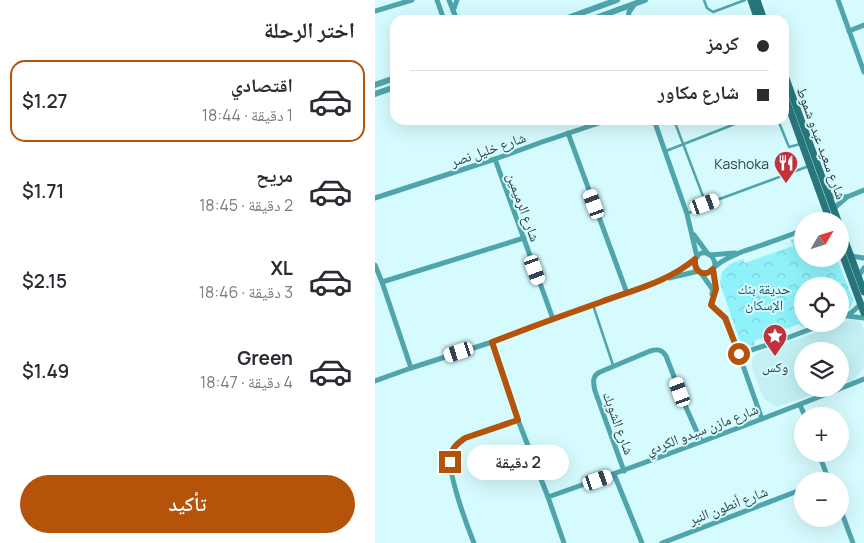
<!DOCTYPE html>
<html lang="ar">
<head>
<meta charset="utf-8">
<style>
	body { margin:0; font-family:Manrope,"Noto Naskh Arabic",sans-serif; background:#f2f2f3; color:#2b2b33; direction:rtl; height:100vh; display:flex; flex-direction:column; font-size:19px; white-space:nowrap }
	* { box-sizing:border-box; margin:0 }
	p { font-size:16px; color:#7c7c81 }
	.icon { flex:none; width:28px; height:28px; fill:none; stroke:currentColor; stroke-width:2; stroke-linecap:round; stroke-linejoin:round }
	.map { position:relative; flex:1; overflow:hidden; direction:ltr }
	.side { display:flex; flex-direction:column; background:#fff; width:375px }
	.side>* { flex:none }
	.guide { position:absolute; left:15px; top:15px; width:399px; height:110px; border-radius:15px; box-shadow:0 5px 20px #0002; direction:rtl; display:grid; align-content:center; height:110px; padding:0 20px; background:#fff }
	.needle { width:32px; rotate:52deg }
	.controls { position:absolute; left:419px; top:212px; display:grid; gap:10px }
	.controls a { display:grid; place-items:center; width:55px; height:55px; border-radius:50%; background:#fff; box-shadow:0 5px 20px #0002; font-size:25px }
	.end { position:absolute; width:22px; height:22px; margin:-11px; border:6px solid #b45309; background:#fff; box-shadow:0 0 0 2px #fff }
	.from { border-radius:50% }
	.bubble { position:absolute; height:35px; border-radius:18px; background:#fff; box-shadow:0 5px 20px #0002; font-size:16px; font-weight:600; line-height:35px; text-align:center; direction:rtl }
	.car { position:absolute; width:15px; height:30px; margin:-15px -8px; border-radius:6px; box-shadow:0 0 4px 1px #0007; background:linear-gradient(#fff 24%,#345 0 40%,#fff 0 76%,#345 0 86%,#fff 0) }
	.guide b { display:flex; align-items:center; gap:18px; height:48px; font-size:19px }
	.guide b+b { border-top:1px solid #e1e1e2 }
	.guide i { width:12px; height:12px; background:#2b2b33 }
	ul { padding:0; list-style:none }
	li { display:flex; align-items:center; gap:15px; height:82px; margin:0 10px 8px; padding:0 10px; border:2px solid transparent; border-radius:15px }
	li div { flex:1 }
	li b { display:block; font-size:19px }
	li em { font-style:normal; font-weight:600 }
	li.on { border-color:#b45309 }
	li>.icon { width:45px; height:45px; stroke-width:1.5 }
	h2 { padding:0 20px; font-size:22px; line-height:60px }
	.cta { display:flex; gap:10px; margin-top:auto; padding:10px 20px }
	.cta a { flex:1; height:58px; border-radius:30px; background:#b45309; color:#fff; font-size:20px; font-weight:600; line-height:58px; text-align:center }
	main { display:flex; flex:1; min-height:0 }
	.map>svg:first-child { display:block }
</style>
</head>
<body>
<main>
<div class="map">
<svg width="489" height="543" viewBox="0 0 489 543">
	<defs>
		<pattern id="park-crowns" width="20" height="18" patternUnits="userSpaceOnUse" patternTransform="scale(1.25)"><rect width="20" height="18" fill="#8ff2fa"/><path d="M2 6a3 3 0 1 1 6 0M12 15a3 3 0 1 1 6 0" fill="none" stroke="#7cd0d7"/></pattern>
	</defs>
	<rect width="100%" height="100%" fill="#d6fbfe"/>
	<!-- built -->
	<polygon fill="#c2f0f3" points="476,320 485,321 489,330 489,367 478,380 465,385 465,351 428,351 428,389 453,389 402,407 389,399 377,368 377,359 383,353"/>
	<!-- park -->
	<path fill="url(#park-crowns)" d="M427,236L428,259H462L478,300C477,308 472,310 465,313V286H428V324H436L427,327L424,324L379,341L380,346H371L364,339L345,283L347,272L355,264L368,259L370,263L418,246L416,240Z"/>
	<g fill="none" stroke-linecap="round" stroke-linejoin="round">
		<!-- service -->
		<g stroke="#4fa5ac" stroke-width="2.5">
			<polyline points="329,0 332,8 338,12 370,0"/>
			<polyline points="299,120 331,204"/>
			<polyline points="403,120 414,147 425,144"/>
			<polyline points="291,151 370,120"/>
			<polyline points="312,214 331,204 434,166"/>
			<polyline points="218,305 238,365"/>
		</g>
		<!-- minor -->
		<g stroke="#4fa5ac" stroke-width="5">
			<polyline points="62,0 69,20"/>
			<polyline points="74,0 82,20"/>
			<polyline points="463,0 489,72"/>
			<polyline points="0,11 37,0"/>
			<polyline points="78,11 82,0"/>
			<polyline points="229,15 235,20"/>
			<polyline points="253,20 254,12 259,5"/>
			<polyline points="474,31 489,25"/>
			<polyline points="279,120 312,214 322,257"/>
			<polyline points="193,133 252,293"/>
			<polyline points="120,159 178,319"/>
			<polyline points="453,195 472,197"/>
			<polyline points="0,198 120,159 167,142 233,120"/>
			<polyline points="458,209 472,197 489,190"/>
			<polyline points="319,235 333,254"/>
			<polyline points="335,255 360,253"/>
			<polyline points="476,256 489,258"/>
			<polyline points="0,265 7,282 36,368"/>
			<path d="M340,266C340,253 325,247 320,260C318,266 323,273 330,273C336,273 337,268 342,265C347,261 355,257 362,254C369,250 377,249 384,246C399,241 413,236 428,230"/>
			<polyline points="326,273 338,290 337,294"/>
			<polyline points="483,277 489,268"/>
			<polyline points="294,278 324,271"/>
			<polyline points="7,282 149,238"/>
			<polyline points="336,305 351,318 387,419"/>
			<polyline points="336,305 341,289 338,269"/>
			<polyline points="472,316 489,318"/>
			<polyline points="465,318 476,313 486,304"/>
			<polyline points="117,342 143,420 173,497 189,543"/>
			<polyline points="364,354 404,341 449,324"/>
			<polyline points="0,381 36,368 117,342 178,319 279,283 304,271 320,259"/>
			<polyline points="425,405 430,416"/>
			<polyline points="444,454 454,481"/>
			<path d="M249,471L220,391C218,382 217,376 225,372L275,351C282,349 287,349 291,356L310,405L326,441"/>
			<polyline points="239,474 267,543"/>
			<polyline points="446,481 453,478"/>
			<path d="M173,497C279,460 384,421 489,379"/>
			<polyline points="465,508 478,543"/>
			<path d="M99,543C92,526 70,467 76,452C79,446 85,442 90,438L143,420"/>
			<polyline points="287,543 428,489"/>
		</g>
		<!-- tertiary -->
		<g stroke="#4fa5ac" stroke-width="6">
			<polyline points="187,20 242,0"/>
			<polyline points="215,20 270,0"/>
			<polyline points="0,85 20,78"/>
			<polyline points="0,94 20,87"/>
		</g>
		<!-- secondary -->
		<g stroke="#27767c" stroke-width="7">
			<polyline points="376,0 383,20"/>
			<polyline points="382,0 389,20"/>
			<polyline points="409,73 463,221"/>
			<polyline points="409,94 455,221"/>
			<polyline points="465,227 489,292"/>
			<polyline points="465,248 489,313"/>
		</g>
	</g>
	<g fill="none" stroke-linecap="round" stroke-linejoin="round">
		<!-- route -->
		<path stroke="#b45309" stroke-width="6" d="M75,462C76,449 80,445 90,438L143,420L117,342C153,328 189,315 226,302C258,290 293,282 320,259C319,272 329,278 338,269L341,289L336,305L350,318L364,354"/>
	</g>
	<!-- icons -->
	<defs>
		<symbol id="restaurant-pin" viewBox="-11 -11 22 30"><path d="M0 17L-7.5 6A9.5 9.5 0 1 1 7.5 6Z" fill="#c2323c" stroke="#d6fbfe"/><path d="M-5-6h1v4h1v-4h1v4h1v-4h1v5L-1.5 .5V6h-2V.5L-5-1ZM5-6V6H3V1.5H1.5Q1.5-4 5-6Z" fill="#fff"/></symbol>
		<symbol id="sight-pin" viewBox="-11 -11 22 30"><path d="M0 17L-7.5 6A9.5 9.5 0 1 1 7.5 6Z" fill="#c2323c" stroke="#d6fbfe"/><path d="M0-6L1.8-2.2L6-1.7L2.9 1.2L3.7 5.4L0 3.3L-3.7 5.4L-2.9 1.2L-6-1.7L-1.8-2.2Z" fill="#fff"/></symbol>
	</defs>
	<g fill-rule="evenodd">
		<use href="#restaurant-pin" x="397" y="149" width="28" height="38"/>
		<use href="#sight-pin" x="386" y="322" width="28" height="38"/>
	</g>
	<g text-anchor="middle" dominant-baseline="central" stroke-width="4" stroke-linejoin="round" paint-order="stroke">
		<!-- street labels -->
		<g font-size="14" fill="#2e3d3e" stroke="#d6fbfe">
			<text transform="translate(447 143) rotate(70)">شارع سعيد عبدو شموط</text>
			<text transform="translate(113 149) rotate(-19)">شارع خليل نصر</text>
			<text transform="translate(149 207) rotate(70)">شارع الرميمين</text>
			<text transform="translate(244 423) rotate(70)">شارع الشوبك</text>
			<text transform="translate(327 429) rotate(-21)">شارع مازن سيدو الكردي</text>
			<text transform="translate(353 505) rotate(-21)">شارع أنطون النبر</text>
		</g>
		<!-- poi labels -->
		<g font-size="14" fill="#2e3d3e" stroke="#d6fbfe" text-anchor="end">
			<text x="394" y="163">Kashoka</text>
			<text x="400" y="366" text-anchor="middle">وكس</text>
		</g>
		<!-- park labels -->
		<g font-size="14" fill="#17565b" stroke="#d6fbfe">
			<text x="389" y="288">حديقة بنك<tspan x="389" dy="16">الإسكان</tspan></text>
		</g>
	</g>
</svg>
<div class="controls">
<a><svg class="needle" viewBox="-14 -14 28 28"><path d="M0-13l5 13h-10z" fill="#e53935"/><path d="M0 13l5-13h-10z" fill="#7c7c81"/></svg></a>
<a><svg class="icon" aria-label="locate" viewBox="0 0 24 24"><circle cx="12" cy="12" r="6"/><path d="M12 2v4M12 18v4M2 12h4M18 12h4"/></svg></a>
<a><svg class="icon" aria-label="layers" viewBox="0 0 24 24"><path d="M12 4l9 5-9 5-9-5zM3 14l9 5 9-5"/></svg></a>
<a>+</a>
<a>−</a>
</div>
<i class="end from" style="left:364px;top:354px"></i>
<i class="end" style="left:75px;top:462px"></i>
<div class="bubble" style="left:92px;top:445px;width:102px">2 دقيقة</div>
<i class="car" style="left:219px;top:204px;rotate:340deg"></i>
<i class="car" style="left:330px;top:204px;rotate:70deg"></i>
<i class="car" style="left:160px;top:270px;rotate:160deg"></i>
<i class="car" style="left:84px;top:352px;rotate:252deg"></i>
<i class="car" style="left:305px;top:392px;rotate:340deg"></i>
<i class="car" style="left:223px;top:480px;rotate:71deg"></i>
<div class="guide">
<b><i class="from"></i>كرمز</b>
<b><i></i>شارع مكاور</b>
</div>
</div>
<section class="side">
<h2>اختر الرحلة</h2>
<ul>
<li class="on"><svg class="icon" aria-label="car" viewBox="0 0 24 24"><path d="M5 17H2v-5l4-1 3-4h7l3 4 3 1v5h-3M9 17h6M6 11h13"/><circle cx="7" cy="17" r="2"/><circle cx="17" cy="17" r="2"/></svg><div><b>اقتصادي</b><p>1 دقيقة · 18:44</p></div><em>$1.27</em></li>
<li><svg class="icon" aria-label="car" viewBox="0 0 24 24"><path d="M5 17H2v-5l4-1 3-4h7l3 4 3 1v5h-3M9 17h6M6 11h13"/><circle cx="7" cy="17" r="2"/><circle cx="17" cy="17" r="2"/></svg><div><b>مريح</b><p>2 دقيقة · 18:45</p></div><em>$1.71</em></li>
<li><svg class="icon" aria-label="car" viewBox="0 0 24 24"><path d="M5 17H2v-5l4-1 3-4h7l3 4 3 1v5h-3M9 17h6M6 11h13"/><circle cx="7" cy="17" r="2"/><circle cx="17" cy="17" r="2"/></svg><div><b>XL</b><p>3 دقيقة · 18:46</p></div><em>$2.15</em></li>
<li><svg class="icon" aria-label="car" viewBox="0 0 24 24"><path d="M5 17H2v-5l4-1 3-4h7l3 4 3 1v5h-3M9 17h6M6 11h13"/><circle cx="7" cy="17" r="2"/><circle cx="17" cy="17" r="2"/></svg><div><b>Green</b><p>4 دقيقة · 18:47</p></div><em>$1.49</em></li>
</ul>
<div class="cta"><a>تأكيد</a></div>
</section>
</main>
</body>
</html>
